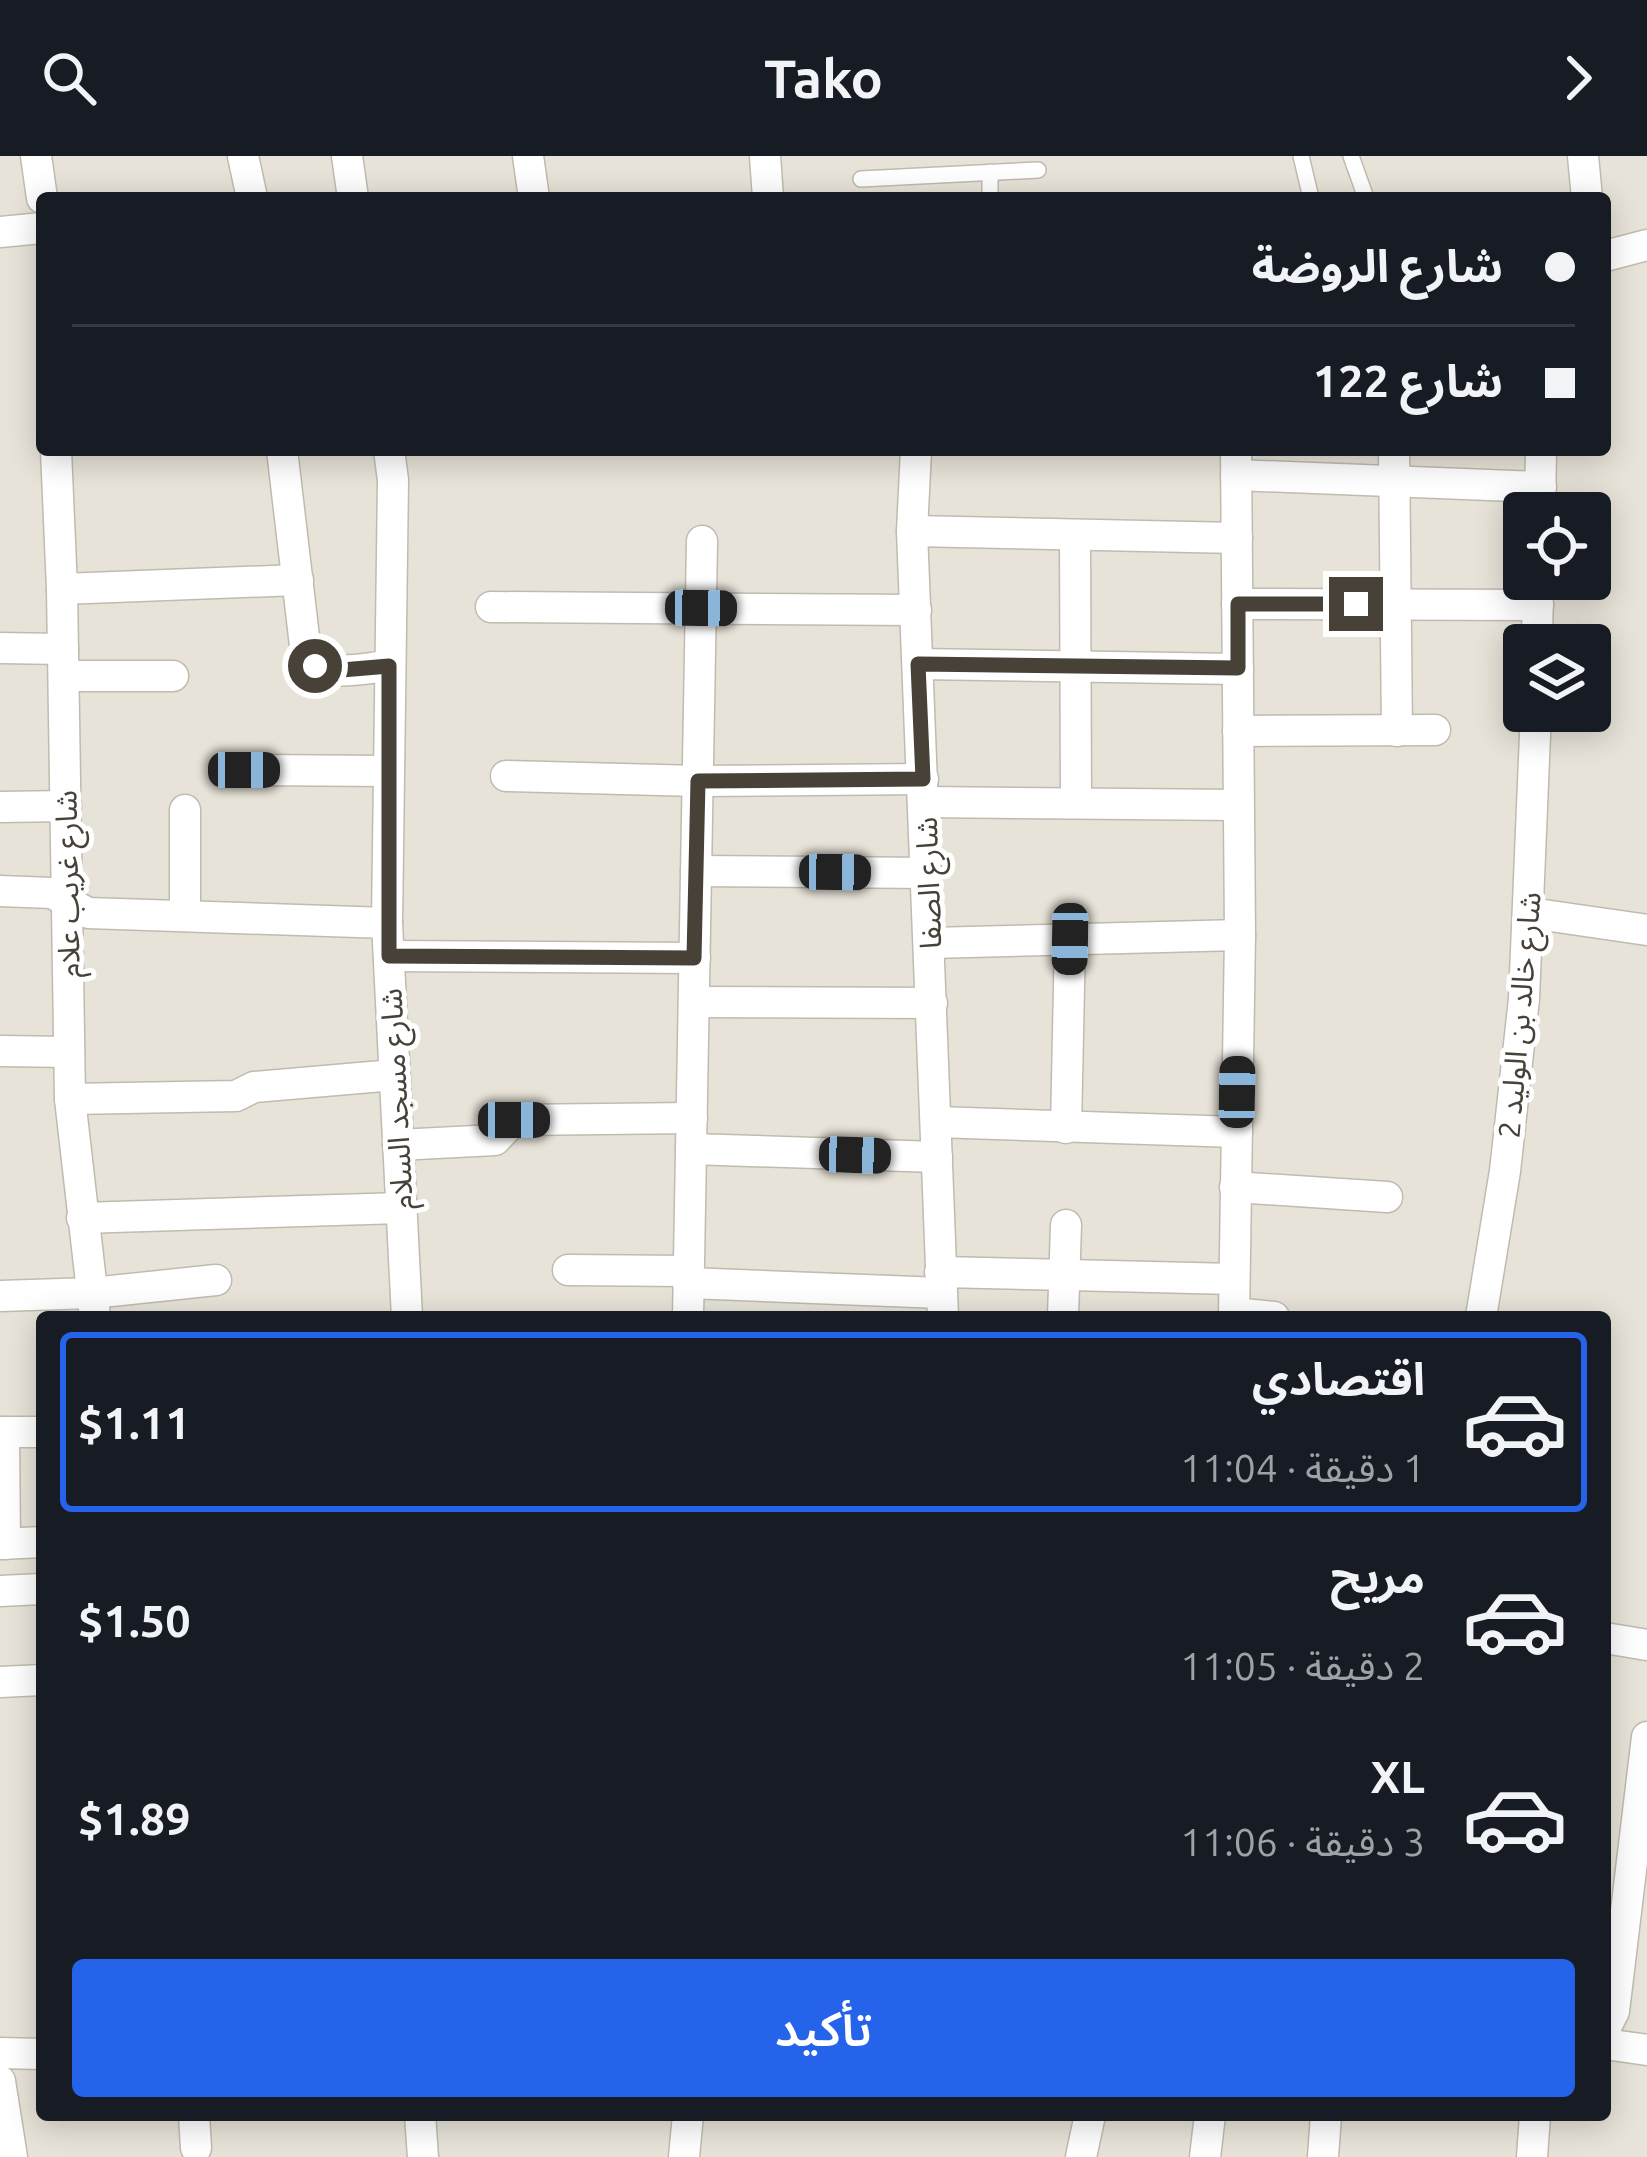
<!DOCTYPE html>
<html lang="ar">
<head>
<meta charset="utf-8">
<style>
	body { margin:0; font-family:Ubuntu,"Noto Sans Arabic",sans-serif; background:#242831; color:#f1f3f6; direction:rtl; height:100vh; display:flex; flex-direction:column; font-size:45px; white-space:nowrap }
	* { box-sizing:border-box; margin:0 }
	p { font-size:39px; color:#9ea1a6 }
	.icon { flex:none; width:66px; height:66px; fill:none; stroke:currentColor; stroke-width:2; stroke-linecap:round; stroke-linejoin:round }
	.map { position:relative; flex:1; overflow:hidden; direction:ltr }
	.drawer { position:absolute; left:36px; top:1155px; width:1575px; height:810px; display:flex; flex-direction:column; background:#171b24; border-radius:12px; box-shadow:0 6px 30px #0003; direction:rtl }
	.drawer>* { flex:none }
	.guide { position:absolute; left:36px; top:36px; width:1575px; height:264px; border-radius:12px; box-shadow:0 6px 30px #0003; direction:rtl; display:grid; align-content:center; height:264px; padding:0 36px; background:#171b24 }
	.controls { position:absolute; left:1503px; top:336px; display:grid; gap:24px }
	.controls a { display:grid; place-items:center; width:108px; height:108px; border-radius:12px; background:#171b24; box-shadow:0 6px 30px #0003; font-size:60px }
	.end { position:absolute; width:54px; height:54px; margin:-27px; border:15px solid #474138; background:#fff; box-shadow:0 0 0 6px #fff }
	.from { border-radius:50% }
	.car { position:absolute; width:36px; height:72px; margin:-36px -18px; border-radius:15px; box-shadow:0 0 9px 3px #0007; background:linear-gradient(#222 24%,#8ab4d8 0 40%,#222 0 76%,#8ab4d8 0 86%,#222 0) }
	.guide b { display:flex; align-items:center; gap:42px; height:114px; font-size:45px }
	.guide b+b { border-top:3px solid #363941 }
	.guide i { width:30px; height:30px; background:#f1f3f6 }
	ul { padding:21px 0 0; list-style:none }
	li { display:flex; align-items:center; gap:36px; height:180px; margin:0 24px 18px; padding:0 12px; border:6px solid transparent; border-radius:12px }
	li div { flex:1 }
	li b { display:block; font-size:45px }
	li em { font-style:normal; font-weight:600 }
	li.selected { border-color:#2563eb }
	li>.icon { width:108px; height:108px; stroke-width:1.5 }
	.cta { display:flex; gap:24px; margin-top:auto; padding:24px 36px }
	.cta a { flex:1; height:138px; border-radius:12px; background:#2563eb; color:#fff; font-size:48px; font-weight:600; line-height:138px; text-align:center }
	header { display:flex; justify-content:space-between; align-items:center; height:156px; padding:0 36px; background:#171b24; font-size:54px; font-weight:600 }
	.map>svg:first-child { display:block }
</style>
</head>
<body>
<header><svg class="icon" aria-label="forward" viewBox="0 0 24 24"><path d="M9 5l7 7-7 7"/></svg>Tako<svg class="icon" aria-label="search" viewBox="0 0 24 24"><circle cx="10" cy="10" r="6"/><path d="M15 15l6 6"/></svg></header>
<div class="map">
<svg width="1647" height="2001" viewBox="0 0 1647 2001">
	<rect width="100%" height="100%" fill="#f3f1e9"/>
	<!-- residential -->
	<path fill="#e7e3d8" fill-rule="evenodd" d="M0,0H1647V2001H0ZM42,42H1605V294H42ZM1524,357H1590V423H1524ZM1524,489H1590V555H1524ZM42,1161H1605V1959H42Z"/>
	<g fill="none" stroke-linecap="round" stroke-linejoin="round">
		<defs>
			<g id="service">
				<polyline points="1301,0 1311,42"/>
				<polyline points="1351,0 1366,42"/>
				<polyline points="990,16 990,42"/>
				<polyline points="861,23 1038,14"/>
			</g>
			<g id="minor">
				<polyline points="36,0 42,42"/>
				<polyline points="243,0 252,42"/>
				<polyline points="347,0 353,42"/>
				<polyline points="528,0 534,42"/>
				<polyline points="765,0 768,42"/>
				<polyline points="1583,0 1587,42"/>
				<polyline points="0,76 42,72"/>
				<polyline points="1605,100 1647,89"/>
				<polyline points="56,294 62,433 70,943 95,1161"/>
				<path d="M282,294L306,498C324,524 360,512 389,510"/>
				<polyline points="389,294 393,324 387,767 407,1161"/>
				<polyline points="916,294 912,375 943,1161"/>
				<polyline points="1394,294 1397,575"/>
				<polyline points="1236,319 1541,331"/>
				<polyline points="1540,357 1541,294"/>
				<polyline points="912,375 1237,382"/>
				<polyline points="1075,379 1076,647"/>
				<polyline points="62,433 298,424"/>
				<polyline points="1237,448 1538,449"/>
				<polyline points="491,451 916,454"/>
				<polyline points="1537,489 1538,423"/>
				<polyline points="0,492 63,493"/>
				<polyline points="918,508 1238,513"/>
				<polyline points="64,520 173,520"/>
				<polyline points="1238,575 1435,574"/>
				<polyline points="244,614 388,615"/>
				<polyline points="506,620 698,625 923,623"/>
				<polyline points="924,646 1238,649"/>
				<polyline points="0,651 66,650"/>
				<polyline points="696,715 927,717"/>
				<polyline points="0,735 52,737 88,757 387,767"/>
				<polyline points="1530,757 1647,774"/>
				<polyline points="185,760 185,654"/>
				<polyline points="930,787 1240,779"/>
				<polyline points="389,800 695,802"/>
				<polyline points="694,846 932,847"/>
				<polyline points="0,895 69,896"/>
				<polyline points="70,943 236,940 254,931 394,919"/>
				<polyline points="936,966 1237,976"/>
				<polyline points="1066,972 1070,783"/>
				<polyline points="398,989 495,984 514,964 692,962"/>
				<polyline points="691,993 937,1001"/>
				<polyline points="1235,1031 1387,1041"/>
				<polyline points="82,1062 401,1052"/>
				<polyline points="568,1114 688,1115"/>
				<polyline points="940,1116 1234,1123"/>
				<polyline points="688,1127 941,1137"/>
				<polyline points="0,1140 92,1137 216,1124"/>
				<polyline points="1234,1157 1274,1161"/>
				<polyline points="688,1161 702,385"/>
				<polyline points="1063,1161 1066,1069"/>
				<polyline points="1234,1161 1240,779 1236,294"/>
				<polyline points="1481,1161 1505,1015 1524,843 1536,555"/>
				<polyline points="0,1276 42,1276"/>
				<polyline points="4,1276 5,1388"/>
				<polyline points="0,1388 42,1386"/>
				<polyline points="0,1435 42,1433"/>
				<polyline points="1605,1482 1647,1489"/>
				<polyline points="0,1526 42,1524"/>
				<polyline points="1605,1873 1614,1855 1647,1581"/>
				<polyline points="1605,1888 1647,1894"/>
				<polyline points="0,1897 42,1898"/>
				<polyline points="0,1925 12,2001"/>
				<polyline points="194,1959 196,1992"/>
				<polyline points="420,1959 423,2001"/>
				<polyline points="684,2001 688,1959"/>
				<polyline points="1081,2001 1090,1959"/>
				<polyline points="1205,2001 1210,1959"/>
				<polyline points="1323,2001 1326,1959"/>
				<polyline points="1532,2001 1535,1959"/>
			</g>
		</defs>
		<!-- service casing -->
		<use href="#service" stroke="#c1bbaf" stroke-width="18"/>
		<!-- minor casing -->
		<use href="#minor" stroke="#c1bbaf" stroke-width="33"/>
		<!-- service -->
		<use href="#service" stroke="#fff" stroke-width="15"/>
		<!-- minor -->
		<use href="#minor" stroke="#fff" stroke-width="30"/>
	</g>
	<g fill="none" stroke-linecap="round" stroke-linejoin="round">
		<!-- route -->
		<polyline stroke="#474138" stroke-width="15" points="315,510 330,515 389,510 389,800 694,802 698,625 923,623 918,508 1238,512 1238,448 1356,448"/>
	</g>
	<g text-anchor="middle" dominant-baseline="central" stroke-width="10" stroke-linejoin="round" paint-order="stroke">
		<!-- street labels -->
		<g font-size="30" fill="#474138" stroke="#fff">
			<text transform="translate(928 727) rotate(-92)">شارع الصفا</text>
			<text transform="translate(67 728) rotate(-91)">شارع غريب علام</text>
			<text transform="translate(1519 859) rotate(-85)">شارع خالد بن الوليد 2</text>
			<text transform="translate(396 943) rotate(-93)">شارع مسجد السلام</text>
		</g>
	</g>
</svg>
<div class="controls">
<a><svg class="icon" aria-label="locate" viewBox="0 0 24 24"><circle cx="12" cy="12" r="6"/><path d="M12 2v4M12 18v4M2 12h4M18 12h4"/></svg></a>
<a><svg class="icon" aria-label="layers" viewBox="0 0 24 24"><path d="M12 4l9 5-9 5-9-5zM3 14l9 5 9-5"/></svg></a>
</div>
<i class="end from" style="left:315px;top:510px"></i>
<i class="end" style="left:1356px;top:448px"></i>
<i class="car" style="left:701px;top:452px;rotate:91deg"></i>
<i class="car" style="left:244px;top:614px;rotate:90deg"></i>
<i class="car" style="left:835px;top:716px;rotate:91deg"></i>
<i class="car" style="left:1070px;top:783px;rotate:181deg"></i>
<i class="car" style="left:1237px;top:936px;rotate:1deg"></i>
<i class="car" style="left:514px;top:964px;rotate:90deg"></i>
<i class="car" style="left:855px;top:999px;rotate:92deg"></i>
<div class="guide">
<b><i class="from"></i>شارع الروضة</b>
<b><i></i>شارع 122</b>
</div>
<section class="drawer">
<ul>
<li class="selected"><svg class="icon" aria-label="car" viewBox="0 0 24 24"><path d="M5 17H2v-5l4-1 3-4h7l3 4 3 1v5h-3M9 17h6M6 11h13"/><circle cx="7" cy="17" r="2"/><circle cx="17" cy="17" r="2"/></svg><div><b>اقتصادي</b><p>1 دقيقة · 11:04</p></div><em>$1.11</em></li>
<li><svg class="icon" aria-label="car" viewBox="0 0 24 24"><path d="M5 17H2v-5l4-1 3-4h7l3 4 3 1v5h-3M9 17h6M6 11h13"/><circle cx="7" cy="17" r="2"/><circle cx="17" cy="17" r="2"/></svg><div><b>مريح</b><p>2 دقيقة · 11:05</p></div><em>$1.50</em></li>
<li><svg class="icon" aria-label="car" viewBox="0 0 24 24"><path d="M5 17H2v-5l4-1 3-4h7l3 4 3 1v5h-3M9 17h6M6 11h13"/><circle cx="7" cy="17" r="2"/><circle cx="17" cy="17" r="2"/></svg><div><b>XL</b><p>3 دقيقة · 11:06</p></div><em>$1.89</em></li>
</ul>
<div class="cta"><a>تأكيد</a></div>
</section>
</div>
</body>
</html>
